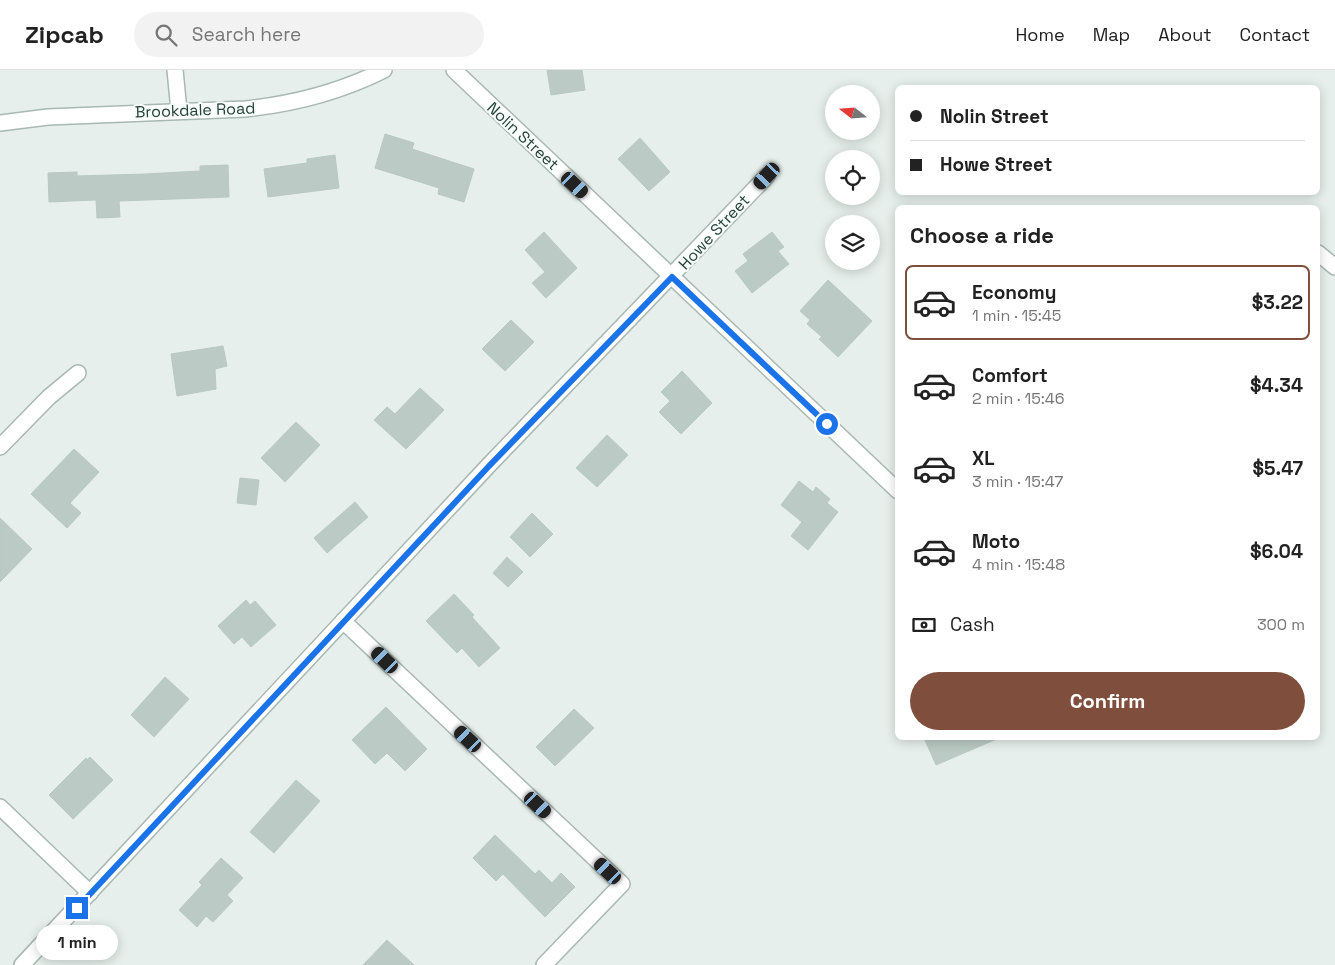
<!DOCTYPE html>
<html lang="en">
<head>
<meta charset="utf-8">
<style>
	body { margin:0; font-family:"Space Grotesk",sans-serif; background:#f2f2f2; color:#222; height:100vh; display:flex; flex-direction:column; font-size:19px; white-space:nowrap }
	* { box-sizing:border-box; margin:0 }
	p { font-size:16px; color:#767676 }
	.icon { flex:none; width:28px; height:28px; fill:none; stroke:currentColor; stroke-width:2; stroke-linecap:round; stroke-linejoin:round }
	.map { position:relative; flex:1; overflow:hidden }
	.panel { position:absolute; left:895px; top:135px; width:425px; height:535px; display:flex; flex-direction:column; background:#fff; border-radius:8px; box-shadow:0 2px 12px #0003 }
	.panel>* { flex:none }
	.top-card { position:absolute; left:895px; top:15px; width:425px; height:110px; border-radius:8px; box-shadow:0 2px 12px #0003; display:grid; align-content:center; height:110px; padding:0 15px; background:#fff }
	.needle { width:32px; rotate:287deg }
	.buttons { position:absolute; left:825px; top:15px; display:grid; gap:10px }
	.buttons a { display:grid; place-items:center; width:55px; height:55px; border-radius:50%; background:#fff; box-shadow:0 2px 12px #0003; font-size:25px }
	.end { position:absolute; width:22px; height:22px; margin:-11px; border:6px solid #1a73e8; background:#fff; box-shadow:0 0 0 2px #fff }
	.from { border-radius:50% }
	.bubble { position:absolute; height:35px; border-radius:18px; background:#fff; box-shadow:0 2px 12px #0003; font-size:16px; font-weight:700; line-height:35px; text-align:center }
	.car { position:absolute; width:15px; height:30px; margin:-15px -8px; border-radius:6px; box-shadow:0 0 4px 1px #0007; background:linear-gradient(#222 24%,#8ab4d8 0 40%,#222 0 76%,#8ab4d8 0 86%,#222 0) }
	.top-card b { display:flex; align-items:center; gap:18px; height:48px; font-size:19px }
	.top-card b+b { border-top:1px solid #e0e0e0 }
	.top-card i { width:12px; height:12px; background:#222 }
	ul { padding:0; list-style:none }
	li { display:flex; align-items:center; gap:15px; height:75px; margin:0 10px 8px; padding:0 5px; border:2px solid transparent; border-radius:8px }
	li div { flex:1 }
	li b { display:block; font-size:19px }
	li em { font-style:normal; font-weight:700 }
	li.on { border-color:#804e3d }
	li>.icon { width:45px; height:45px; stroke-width:1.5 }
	h2 { padding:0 15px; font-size:22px; line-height:60px }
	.pay { display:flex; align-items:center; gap:12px; height:55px; padding:0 15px; font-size:19px }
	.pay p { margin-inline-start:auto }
	.cta { display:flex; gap:10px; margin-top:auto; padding:10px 15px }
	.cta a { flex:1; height:58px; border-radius:30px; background:#804e3d; color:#fff; font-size:20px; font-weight:700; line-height:58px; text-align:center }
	header { display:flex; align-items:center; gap:30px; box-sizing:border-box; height:70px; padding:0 25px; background:#fff; border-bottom:1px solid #e0e0e0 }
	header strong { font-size:24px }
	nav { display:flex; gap:28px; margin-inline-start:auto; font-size:18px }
	.search { width:350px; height:45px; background:#f2f2f2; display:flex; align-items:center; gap:12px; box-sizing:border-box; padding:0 18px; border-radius:28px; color:#767676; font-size:19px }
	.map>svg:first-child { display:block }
</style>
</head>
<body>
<header>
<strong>Zipcab</strong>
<div class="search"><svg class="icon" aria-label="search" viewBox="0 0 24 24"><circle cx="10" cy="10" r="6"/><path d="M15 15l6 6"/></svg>Search here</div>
<nav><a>Home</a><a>Map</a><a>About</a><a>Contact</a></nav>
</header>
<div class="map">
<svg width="1335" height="895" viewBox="0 0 1335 895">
	<rect width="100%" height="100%" fill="#e6efeb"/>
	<!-- building -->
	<g fill="#bbcac4" stroke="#b8c9c2">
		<polygon points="547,0 582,0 585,20 551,25"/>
		<polygon points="385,64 414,73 412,79 474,99 464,132 438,124 439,118 375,98"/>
		<polygon points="640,68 670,102 649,121 618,89"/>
		<polygon points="335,85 339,118 268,127 264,99 307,93 307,89"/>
		<polygon points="228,95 229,127 119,131 120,147 97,148 96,130 49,132 48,103 77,102 77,106 145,104 200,101 200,96"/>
		<polygon points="544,162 577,198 546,228 532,213 545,202 525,180"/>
		<polygon points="772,162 784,177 778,181 789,194 752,223 735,201 748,191 743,184"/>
		<polygon points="828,210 872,251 838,287 819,269 822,267 807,254 810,250 800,241"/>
		<polygon points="511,250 534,272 505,301 482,279"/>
		<polygon points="223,276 227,296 215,299 216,319 177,326 171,284"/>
		<polygon points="682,301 712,333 681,364 659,342 670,331 661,322"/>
		<polygon points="420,318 444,340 406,379 374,350 387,337 395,344"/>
		<polygon points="296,352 320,375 285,412 261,388"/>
		<polygon points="607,365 628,385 597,417 576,398"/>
		<polygon points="74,379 99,402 70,433 81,443 67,458 31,424"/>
		<polygon points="240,408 259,410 256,435 237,433"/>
		<polygon points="799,411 813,422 816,417 830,429 827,433 838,442 808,480 791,466 802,452 781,435"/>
		<polygon points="355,432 368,447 327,483 314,468"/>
		<polygon points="532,443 553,464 530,487 510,467"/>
		<polygon points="0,448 32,479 0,512"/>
		<polygon points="507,487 523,502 508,517 493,503"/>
		<polygon points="454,524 474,545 472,547 500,578 479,597 462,578 457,583 426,551"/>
		<polygon points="246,530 250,535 255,531 276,555 251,577 242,567 234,574 218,556"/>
		<polygon points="165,607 189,629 154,667 131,645"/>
		<polygon points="386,637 427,679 405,701 387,683 375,694 352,670"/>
		<polygon points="574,639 594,658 555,696 536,677"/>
		<polygon points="924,668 999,668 936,695"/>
		<polygon points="90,687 113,710 73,749 49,725 86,688 87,690"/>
		<polygon points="296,710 320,731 274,783 250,762"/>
		<polygon points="495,765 535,804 539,800 552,813 561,803 575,817 545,847 503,804 496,811 473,788"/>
		<polygon points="221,788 243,808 227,825 233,831 213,852 206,846 197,857 179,840 202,815 199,812"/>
		<polygon points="387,870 414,895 363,895"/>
	</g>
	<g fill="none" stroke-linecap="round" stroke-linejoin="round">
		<defs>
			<g id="minor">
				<polyline points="175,0 179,41"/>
				<polyline points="454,0 898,421"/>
				<path d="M0,53L48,47L245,39C294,34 340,22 384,0"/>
				<polyline points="1318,183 1335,197"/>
				<polyline points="0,377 49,327 78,303"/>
				<polyline points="343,551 622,814 544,895"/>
				<polyline points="0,737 90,823"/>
				<polyline points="22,895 489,395 767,106"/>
			</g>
		</defs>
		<!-- minor casing -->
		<use href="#minor" stroke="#a8b8b2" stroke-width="18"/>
		<!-- minor -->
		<use href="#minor" stroke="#fff" stroke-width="15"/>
	</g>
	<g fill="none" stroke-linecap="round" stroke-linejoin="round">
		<!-- route -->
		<polyline stroke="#1a73e8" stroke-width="6" points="77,838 490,395 672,207 827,354"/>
	</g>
	<g text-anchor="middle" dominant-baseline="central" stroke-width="4" stroke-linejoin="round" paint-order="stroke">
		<!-- street labels -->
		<g font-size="16" fill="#24423a" stroke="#f7fbf9">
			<text transform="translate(195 40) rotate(-2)">Brookdale Road</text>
			<text transform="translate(523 66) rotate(43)">Nolin Street</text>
			<text transform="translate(714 162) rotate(-47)">Howe Street</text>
		</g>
	</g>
</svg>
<div class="buttons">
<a><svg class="needle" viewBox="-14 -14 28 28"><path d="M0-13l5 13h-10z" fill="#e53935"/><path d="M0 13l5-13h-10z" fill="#767676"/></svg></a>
<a><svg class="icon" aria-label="locate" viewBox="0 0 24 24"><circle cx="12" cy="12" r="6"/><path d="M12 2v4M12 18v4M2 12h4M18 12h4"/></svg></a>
<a><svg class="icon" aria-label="layers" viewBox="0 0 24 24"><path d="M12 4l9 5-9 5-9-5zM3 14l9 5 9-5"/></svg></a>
</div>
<i class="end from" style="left:827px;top:354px"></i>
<i class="end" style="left:77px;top:838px"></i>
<div class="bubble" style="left:36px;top:855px;width:82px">1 min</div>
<i class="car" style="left:767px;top:106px;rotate:223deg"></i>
<i class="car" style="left:575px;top:115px;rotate:133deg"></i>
<i class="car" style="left:385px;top:590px;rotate:314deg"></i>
<i class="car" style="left:468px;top:669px;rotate:313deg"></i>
<i class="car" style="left:538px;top:735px;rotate:133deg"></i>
<i class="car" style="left:608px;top:801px;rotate:313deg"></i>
<div class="top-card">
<b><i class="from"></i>Nolin Street</b>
<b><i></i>Howe Street</b>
</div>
<section class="panel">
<h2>Choose a ride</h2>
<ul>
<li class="on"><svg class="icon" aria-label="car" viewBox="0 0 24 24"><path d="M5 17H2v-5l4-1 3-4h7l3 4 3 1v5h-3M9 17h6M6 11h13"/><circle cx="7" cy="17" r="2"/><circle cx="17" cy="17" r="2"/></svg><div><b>Economy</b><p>1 min · 15:45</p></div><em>$3.22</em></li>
<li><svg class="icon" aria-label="car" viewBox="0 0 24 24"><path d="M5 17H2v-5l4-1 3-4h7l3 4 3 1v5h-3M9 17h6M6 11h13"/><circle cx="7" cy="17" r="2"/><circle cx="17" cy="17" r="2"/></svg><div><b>Comfort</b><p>2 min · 15:46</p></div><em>$4.34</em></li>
<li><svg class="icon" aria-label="car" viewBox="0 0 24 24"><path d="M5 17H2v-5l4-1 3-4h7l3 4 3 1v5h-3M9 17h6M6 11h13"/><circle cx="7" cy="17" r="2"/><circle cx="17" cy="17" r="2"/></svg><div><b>XL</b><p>3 min · 15:47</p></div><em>$5.47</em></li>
<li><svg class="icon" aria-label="car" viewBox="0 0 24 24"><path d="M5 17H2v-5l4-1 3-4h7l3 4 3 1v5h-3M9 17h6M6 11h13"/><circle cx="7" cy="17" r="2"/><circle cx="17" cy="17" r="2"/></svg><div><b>Moto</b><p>4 min · 15:48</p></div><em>$6.04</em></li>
</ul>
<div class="pay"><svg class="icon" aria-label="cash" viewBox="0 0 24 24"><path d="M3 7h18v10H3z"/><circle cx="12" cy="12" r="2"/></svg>Cash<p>300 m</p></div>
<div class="cta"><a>Confirm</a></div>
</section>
</div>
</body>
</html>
